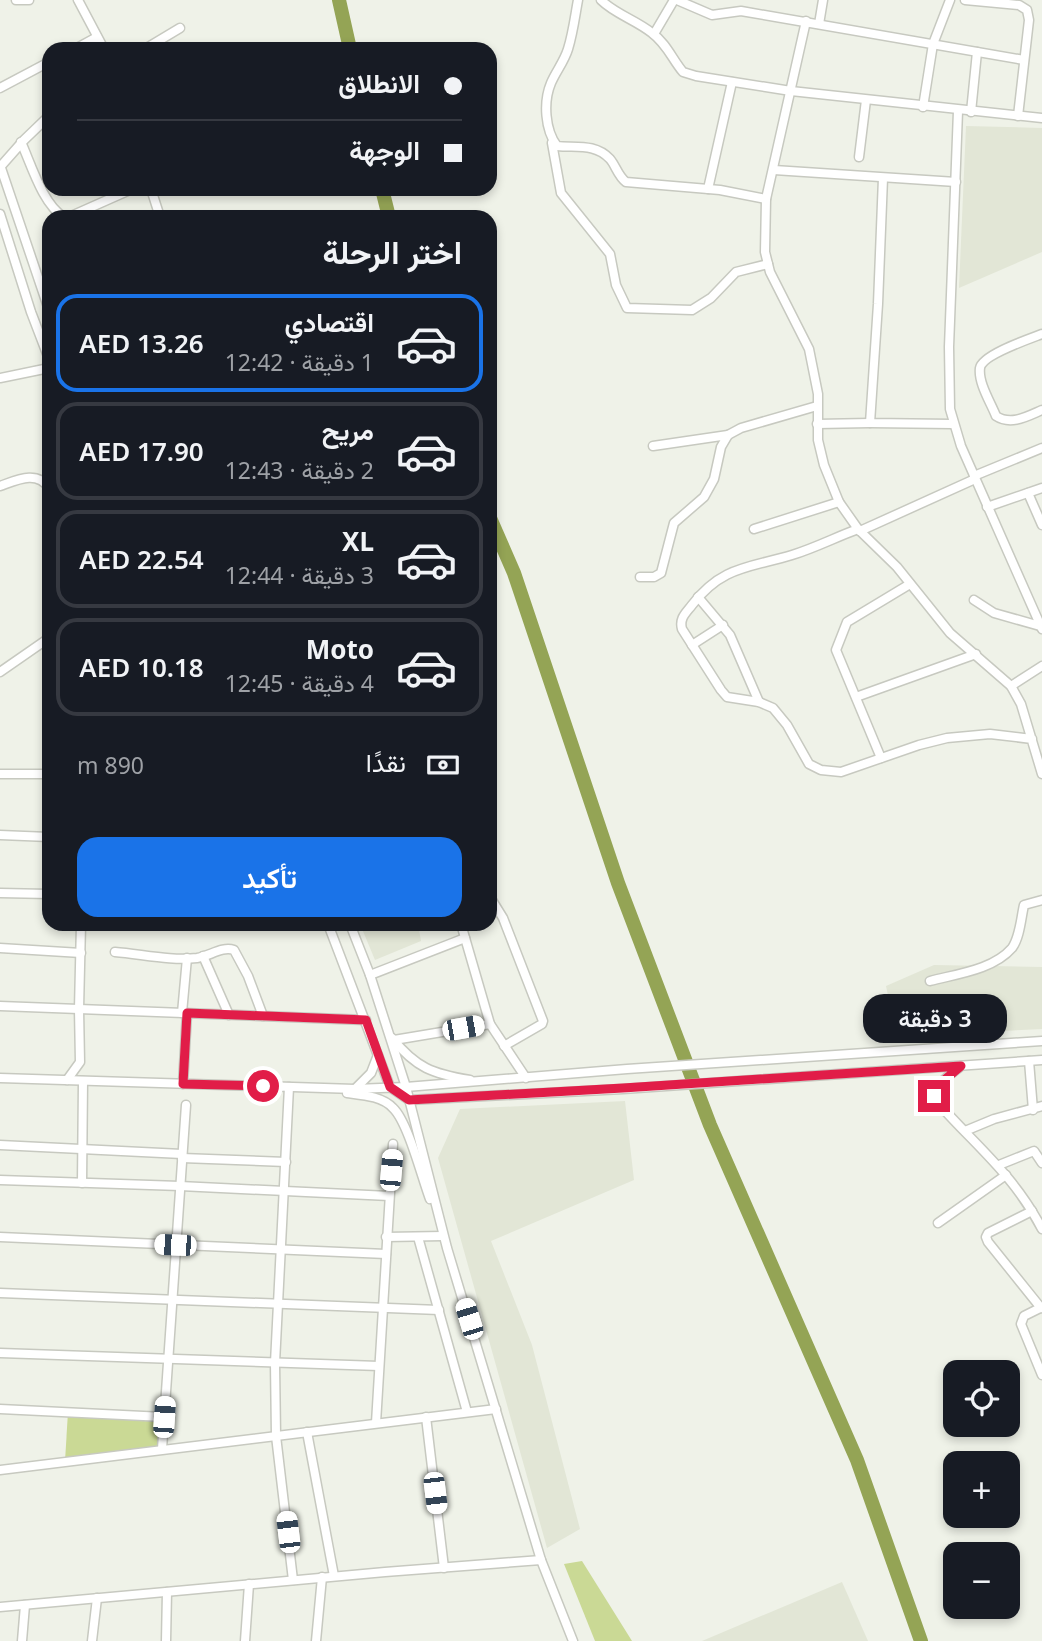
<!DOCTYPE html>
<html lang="ar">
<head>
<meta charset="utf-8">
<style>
	body { margin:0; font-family:"Noto Sans",Vazirmatn,sans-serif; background:#20242c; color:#f1f3f6; direction:rtl; height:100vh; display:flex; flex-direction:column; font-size:26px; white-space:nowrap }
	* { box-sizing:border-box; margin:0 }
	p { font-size:23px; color:#9ea1a6 }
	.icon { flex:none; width:38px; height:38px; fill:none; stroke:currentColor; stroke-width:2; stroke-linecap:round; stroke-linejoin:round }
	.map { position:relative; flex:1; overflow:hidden; direction:ltr }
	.details { position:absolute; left:42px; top:210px; width:455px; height:721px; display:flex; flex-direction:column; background:#171b24; border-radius:21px; box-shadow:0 4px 10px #0003; direction:rtl }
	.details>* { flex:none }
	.banner { position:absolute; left:42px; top:42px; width:455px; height:154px; border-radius:21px; box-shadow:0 4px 10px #0003; direction:rtl; display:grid; align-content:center; height:154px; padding:0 35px; background:#171b24 }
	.tools { position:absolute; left:943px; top:1360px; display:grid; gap:14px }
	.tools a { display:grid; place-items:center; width:77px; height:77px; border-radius:14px; background:#171b24; box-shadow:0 4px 10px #0003; font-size:35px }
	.end { position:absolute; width:32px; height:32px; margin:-16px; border:9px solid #e11d48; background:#fff; box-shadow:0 0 0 4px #fff }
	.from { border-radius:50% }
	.bubble { position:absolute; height:49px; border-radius:21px; background:#171b24; box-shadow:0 4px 10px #0003; font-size:23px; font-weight:600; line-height:49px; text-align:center; direction:rtl }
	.car { position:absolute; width:21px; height:42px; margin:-21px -10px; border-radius:9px; box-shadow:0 0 5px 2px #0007; background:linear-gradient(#fff 24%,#345 0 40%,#fff 0 76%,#345 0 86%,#fff 0) }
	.banner b { display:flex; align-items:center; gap:24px; height:66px; font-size:26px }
	.banner b+b { border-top:2px solid #363941 }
	.banner i { width:18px; height:18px; background:#f1f3f6 }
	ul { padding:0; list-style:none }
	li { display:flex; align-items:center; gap:21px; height:98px; margin:0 14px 10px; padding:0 21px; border:4px solid #363941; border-radius:21px }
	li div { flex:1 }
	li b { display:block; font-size:26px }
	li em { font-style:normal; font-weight:600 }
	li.current { border-color:#1a73e8 }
	li>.icon { width:63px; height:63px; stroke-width:1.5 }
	h2 { padding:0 35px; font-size:32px; line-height:84px }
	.pay { display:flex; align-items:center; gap:18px; height:77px; padding:0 35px; font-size:26px }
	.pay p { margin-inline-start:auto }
	.primary-button { display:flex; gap:14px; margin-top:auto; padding:14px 35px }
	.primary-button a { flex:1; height:80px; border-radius:21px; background:#1a73e8; color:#fff; font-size:28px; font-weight:600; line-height:80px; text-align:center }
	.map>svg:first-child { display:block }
</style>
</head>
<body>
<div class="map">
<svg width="1042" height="1641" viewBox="0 0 1042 1641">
	<rect width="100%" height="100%" fill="#eff2e8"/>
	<!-- built -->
	<g fill="#e2e6d6">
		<polygon points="966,126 1042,128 1042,252 959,288"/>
		<polygon points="360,924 418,924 421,941 375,960"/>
		<polygon points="934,965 1042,967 1042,1029 964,1033 896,1033 886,986"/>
		<polygon points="625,1101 634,1180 491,1241 532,1345 580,1529 547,1548 438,1158 460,1109"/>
		<polygon points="842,1582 868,1641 702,1641"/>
	</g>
	<!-- green -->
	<g fill="#cad995">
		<polygon points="68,1412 164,1417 162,1449 65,1461"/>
		<polygon points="582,1561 632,1641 595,1641 564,1564"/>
	</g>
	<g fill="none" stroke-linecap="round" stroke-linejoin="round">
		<!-- river -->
		<g stroke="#94a455" stroke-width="14">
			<polyline points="339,0 350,49"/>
			<polyline points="382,189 389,217"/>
			<polyline points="490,518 514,573 618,883 710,1125 857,1460 921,1641"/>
		</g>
		<defs>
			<g id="minor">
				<polyline points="16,0 29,0"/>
				<polyline points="78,0 104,49"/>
				<path d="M578,0C575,16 573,33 568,49C564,62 556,71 551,83C543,102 545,130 557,146C576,148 595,143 610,159C616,166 618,176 626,182L720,190L766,199"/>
				<path d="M601,0C615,14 636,20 652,33C667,44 672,59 683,72L696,76L791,91L1042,118"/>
				<polyline points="677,0 712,15 741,11 1024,60"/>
				<polyline points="965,0 1019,5 1027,10 1029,20 1018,116"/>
				<polyline points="806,21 766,199 765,252 770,272 809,349 818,394 818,440 824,465 839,502 858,529"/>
				<polyline points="819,24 823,0"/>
				<polyline points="654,34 674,0"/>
				<polyline points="75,49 97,37"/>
				<polyline points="145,49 180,28"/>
				<polyline points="0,88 49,62"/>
				<polyline points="923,107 933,44 950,0"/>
				<polyline points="958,111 949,347 950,409 961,446 1042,629"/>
				<polyline points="971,112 977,52"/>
				<path d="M21,142C31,164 43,205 64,217"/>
				<polyline points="552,143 561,193 610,254 616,285 627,308 692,310 711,298 736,272 768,264"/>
				<polyline points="859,157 866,100"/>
				<polyline points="0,165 49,310"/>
				<polyline points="1,166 24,140 49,116"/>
				<polyline points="774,170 956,182"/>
				<polyline points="883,178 878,304 870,423 953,424"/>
				<polyline points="151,189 160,217"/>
				<polyline points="708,189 732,82"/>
				<polyline points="0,214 31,312 49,359"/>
				<polyline points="69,217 132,189"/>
				<path d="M1042,334C1029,339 982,355 980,368C978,383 991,403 996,416C1011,426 1028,416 1042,410"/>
				<polyline points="0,378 49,368"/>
				<polyline points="817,424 870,423"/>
				<polyline points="653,446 728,435"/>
				<polyline points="974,476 1042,448"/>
				<path d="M0,486C17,480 37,470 49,488"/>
				<polyline points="1028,493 1042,525"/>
				<polyline points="987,507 1042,488"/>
				<polyline points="754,529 839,502"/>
				<polyline points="860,531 975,479"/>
				<polyline points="640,577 654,577 661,573 674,523 704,497 714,479 721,447 728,435 741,428 817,406"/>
				<polyline points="698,597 730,635 759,702"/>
				<polyline points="974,600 994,613 1040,626"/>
				<polyline points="692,645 723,625"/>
				<polyline points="0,672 49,638"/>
				<polyline points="1011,686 1042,666"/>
				<polyline points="856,697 976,654"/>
				<path d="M1032,739L990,734L947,738L919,745L841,772L821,770L809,764L787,725L773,708L759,702L727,697L721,690L682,629C679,618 686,613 692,605C722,566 749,568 792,555C815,548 836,537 858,529L897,567L950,633L1011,686L1021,704L1042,774"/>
				<polyline points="881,758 836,650 847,622 910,584"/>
				<polyline points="0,774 49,774"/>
				<polyline points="0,835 49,837"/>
				<polyline points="0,893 49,894"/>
				<polyline points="490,897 503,918 543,1021 542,1024 504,1046"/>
				<polyline points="328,924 390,1087 409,1100 623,1089 1042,1060"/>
				<polyline points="350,924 370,975 406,1087 447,1248 541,1560 573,1641"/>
				<polyline points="461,924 490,1024"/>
				<polyline points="0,948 81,953"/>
				<path d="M115,952C141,954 171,961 197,958C210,956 222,946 234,950L248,976L263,1016"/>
				<polyline points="203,956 229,1015"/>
				<polyline points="370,975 465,938"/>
				<path d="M930,981C956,974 993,970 1012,948C1020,937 1021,918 1024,905L1042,900"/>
				<polyline points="0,1006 366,1020"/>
				<polyline points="182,1013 187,958"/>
				<path d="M392,1038C416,1068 433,1074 470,1080"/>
				<polyline points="394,1040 490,1024 526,1078"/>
				<polyline points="1029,1061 1033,1110"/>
				<path d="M961,1066C949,1076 930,1086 938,1103C977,1147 1014,1175 1042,1229"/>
				<polyline points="0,1078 355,1089 406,1087 627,1069 1042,1041"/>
				<polyline points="67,1080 80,1062 79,1009 81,924"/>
				<polyline points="183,1084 187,1013"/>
				<polyline points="289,1087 275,1363 276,1436 293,1580"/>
				<polyline points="355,1089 371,1073 378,1055"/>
				<path d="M347,1093C362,1095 382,1096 393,1108C408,1122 422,1178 430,1199"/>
				<polyline points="965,1131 994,1119 1042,1106"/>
				<polyline points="0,1145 182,1154"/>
				<polyline points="182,1158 286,1162"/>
				<polyline points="999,1165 1034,1151 1042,1163"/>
				<polyline points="0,1180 180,1186 389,1196"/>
				<polyline points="82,1183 83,1081"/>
				<polyline points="1032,1211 988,1233 986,1237 988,1242 1041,1308"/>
				<polyline points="938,1223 1006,1175"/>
				<polyline points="0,1237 386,1254"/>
				<polyline points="386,1237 443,1236"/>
				<polyline points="418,1237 467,1412"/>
				<polyline points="0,1293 439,1310"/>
				<polyline points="1042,1307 1024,1316 1021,1324 1042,1375"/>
				<polyline points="0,1353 379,1366"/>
				<polyline points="0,1409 164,1417"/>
				<polyline points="426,1417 444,1568"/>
				<polyline points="376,1423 393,1144"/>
				<polyline points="307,1432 334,1576"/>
				<polyline points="162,1449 186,1105"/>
				<polyline points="0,1470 496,1409"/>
				<polyline points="0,1607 385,1572 541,1560"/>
				<polyline points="22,1641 25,1605"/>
				<polyline points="92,1641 97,1598"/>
				<polyline points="166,1641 167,1592"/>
				<polyline points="245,1641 249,1584"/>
				<polyline points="316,1641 322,1577"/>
			</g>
		</defs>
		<!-- minor casing -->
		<use href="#minor" stroke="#c7c9c0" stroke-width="11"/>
		<!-- minor -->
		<use href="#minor" stroke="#fff" stroke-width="8"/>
	</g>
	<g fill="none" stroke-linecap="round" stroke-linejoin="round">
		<!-- route -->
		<polyline stroke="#e11d48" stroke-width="9" points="263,1086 183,1084 187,1013 366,1020 390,1087 409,1100 623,1088 961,1066 936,1087 934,1096"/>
	</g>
</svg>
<div class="tools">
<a><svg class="icon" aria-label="locate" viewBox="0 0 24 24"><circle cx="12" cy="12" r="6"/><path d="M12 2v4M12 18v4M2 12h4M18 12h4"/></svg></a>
<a>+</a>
<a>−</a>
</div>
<i class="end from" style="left:263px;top:1086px"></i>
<i class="end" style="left:934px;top:1096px"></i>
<div class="bubble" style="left:863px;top:994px;width:144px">3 دقيقة</div>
<i class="car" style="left:463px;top:1028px;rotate:80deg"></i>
<i class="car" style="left:391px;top:1170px;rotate:5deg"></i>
<i class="car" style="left:175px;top:1245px;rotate:272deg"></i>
<i class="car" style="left:469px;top:1319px;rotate:343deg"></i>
<i class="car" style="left:164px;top:1417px;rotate:4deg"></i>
<i class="car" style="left:435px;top:1493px;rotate:173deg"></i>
<i class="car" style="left:288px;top:1532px;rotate:353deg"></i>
<div class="banner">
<b><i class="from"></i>الانطلاق</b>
<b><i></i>الوجهة</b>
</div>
<section class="details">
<h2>اختر الرحلة</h2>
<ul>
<li class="current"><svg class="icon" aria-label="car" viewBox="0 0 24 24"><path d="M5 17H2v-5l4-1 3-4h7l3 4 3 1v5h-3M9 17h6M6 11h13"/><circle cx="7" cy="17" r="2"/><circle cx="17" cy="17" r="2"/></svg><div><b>اقتصادي</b><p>1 دقيقة · 12:42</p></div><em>AED 13.26</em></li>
<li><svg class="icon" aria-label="car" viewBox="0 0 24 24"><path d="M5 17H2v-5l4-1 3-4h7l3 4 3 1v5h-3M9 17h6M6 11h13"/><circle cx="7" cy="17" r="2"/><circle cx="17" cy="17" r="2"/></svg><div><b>مريح</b><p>2 دقيقة · 12:43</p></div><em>AED 17.90</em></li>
<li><svg class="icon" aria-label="car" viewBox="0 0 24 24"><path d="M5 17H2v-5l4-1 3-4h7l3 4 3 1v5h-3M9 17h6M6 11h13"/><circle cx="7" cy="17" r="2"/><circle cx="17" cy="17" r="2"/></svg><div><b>XL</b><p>3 دقيقة · 12:44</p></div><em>AED 22.54</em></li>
<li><svg class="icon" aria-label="car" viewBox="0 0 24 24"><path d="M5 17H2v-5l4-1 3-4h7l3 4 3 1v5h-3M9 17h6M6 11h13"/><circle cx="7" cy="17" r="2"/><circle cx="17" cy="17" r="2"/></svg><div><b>Moto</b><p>4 دقيقة · 12:45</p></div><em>AED 10.18</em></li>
</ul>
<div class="pay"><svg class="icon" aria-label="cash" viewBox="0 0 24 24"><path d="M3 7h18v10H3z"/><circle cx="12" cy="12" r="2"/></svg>نقدًا<p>890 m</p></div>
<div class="primary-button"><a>تأكيد</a></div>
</section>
</div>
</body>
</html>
